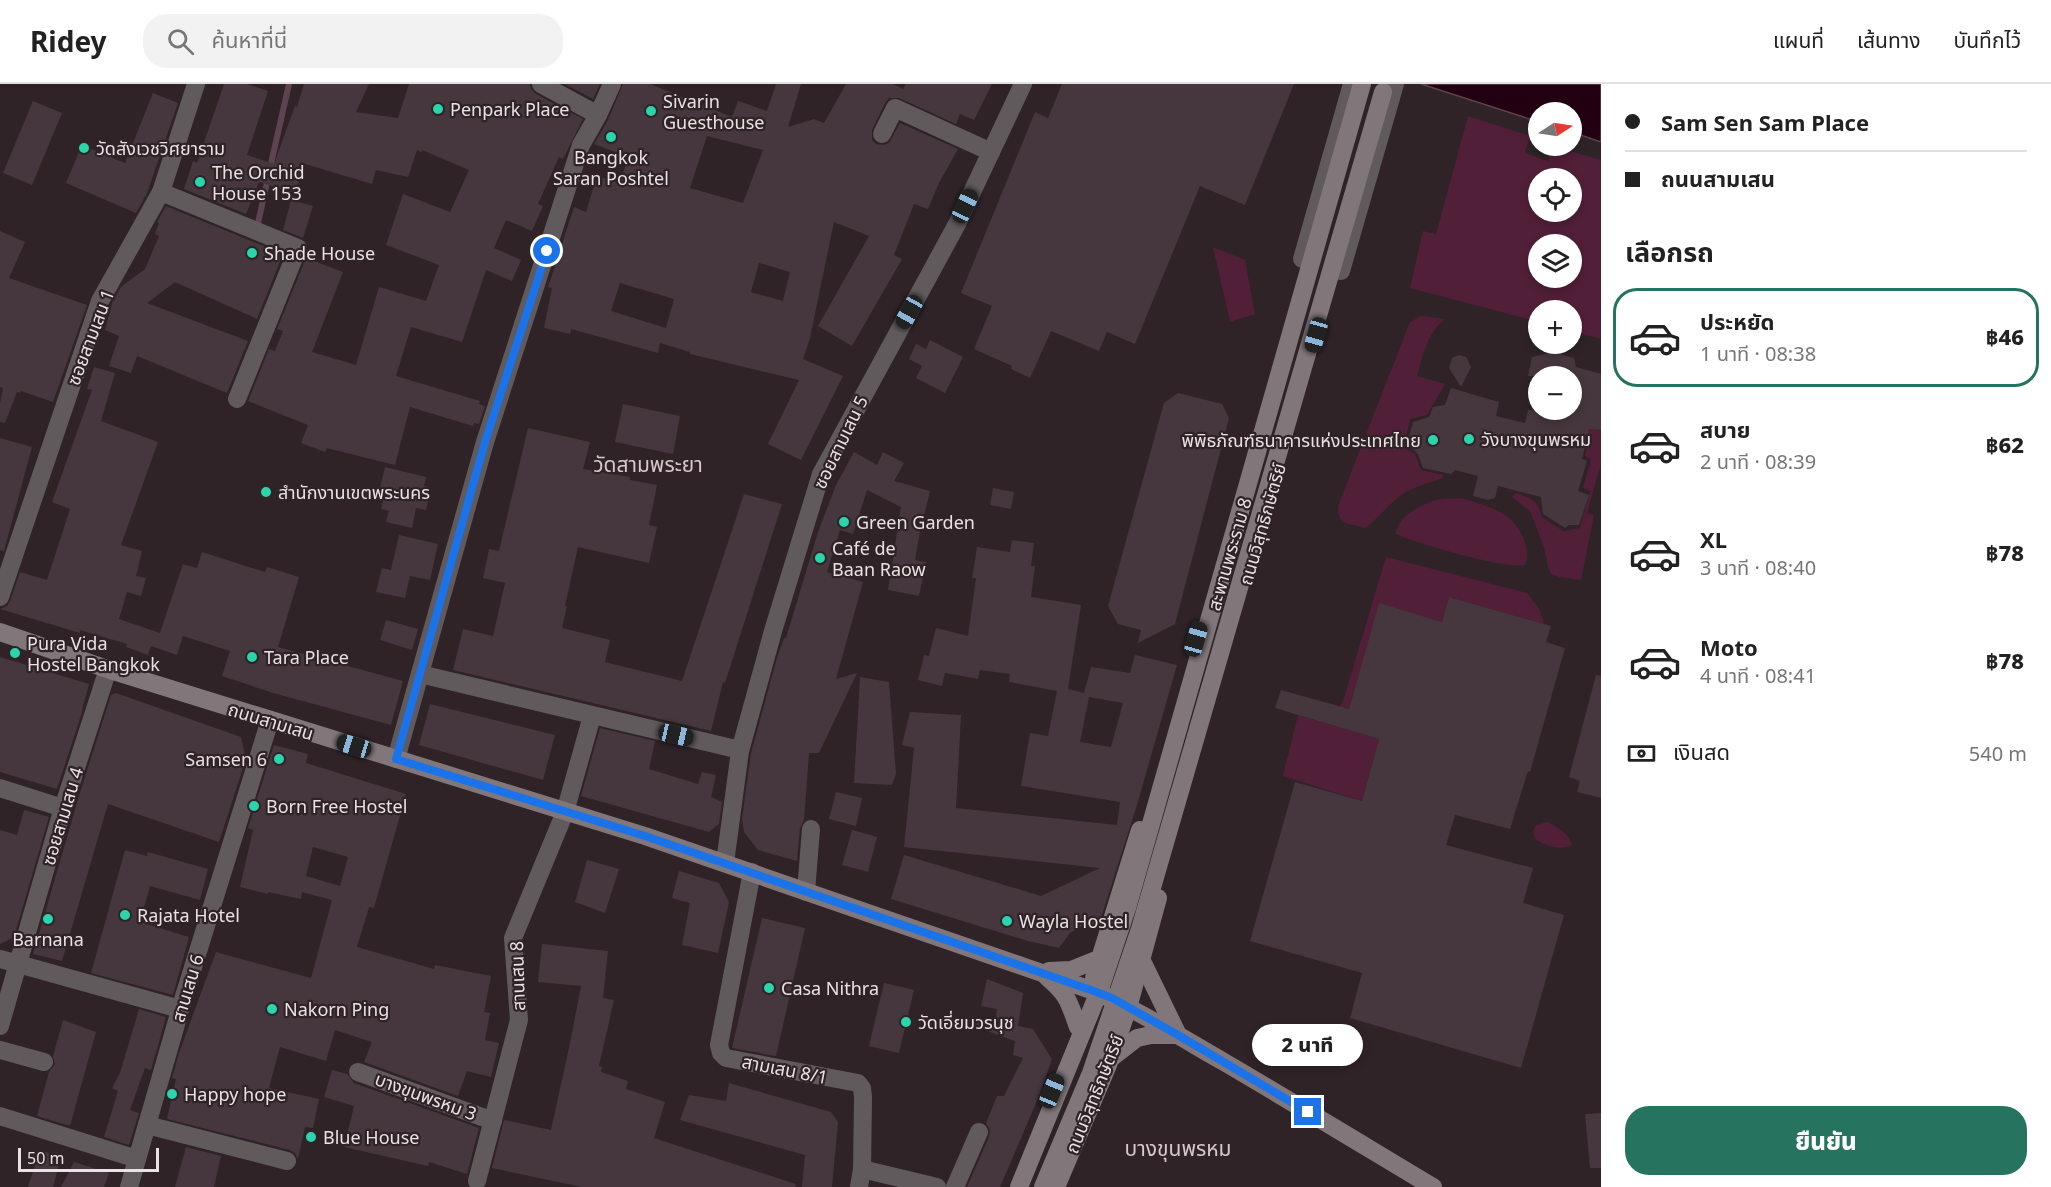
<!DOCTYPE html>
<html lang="th">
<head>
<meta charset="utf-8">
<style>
	body { margin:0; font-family:"Noto Sans","Noto Sans Thai",sans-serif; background:#f2f2f2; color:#222; height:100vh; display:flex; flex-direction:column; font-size:22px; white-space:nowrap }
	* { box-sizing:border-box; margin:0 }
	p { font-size:20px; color:#767676 }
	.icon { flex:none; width:33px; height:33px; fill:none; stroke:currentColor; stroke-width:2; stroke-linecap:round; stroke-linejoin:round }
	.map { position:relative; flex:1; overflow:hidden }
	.side { display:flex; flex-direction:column; background:#fff; width:450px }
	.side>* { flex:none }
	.top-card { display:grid; align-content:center; height:132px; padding:0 24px; background:#fff }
	.needle { width:39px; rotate:78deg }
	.buttons { position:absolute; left:1528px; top:18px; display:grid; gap:12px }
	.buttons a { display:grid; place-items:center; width:54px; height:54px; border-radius:50%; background:#fff; box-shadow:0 3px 9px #0003; font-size:30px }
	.scale { position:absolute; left:18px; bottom:15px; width:141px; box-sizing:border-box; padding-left:6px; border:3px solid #e9e1e4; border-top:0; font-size:16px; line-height:21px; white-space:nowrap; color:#e9e1e4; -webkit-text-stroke:4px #2f2328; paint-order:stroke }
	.end { position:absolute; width:27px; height:27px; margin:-14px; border:8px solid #1a73e8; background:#fff; box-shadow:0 0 0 3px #fff }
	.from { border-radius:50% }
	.bubble { position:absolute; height:42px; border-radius:21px; background:#fff; box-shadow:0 3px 9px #0003; font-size:20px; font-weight:800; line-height:42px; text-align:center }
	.car { position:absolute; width:18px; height:36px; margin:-18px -9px; border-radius:8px; box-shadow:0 0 4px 2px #0007; background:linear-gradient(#222 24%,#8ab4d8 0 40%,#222 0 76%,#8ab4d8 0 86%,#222 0) }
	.top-card b { display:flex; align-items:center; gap:21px; height:57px; font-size:22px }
	.top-card b+b { border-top:2px solid #e0e0e0 }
	.top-card i { width:15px; height:15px; background:#222 }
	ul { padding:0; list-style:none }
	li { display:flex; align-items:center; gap:18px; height:99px; margin:0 12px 9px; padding:0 12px; border:3px solid transparent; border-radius:24px }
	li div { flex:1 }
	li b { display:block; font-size:22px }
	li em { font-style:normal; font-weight:800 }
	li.current { border-color:#267360 }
	li>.icon { width:54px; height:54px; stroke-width:1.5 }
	h2 { padding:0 24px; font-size:27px; line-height:72px }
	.pay { display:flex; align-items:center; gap:15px; height:66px; padding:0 24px; font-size:22px }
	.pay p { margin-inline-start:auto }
	.primary-button { display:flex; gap:12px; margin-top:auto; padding:12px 24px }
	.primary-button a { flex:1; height:69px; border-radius:24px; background:#267360; color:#fff; font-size:24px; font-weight:800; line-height:69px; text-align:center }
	header { display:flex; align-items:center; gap:36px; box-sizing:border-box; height:84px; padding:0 30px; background:#fff; border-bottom:2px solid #e0e0e0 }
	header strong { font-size:28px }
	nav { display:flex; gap:33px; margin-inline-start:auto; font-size:21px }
	.search { width:420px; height:54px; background:#f2f2f2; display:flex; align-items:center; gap:15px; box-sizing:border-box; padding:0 21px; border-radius:24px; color:#767676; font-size:22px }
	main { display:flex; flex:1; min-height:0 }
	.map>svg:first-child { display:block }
</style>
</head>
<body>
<header>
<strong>Ridey</strong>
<div class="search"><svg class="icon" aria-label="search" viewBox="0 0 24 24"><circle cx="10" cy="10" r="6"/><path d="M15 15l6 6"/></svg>ค้นหาที่นี่</div>
<nav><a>แผนที่</a><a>เส้นทาง</a><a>บันทึกไว้</a></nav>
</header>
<main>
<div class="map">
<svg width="1601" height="1103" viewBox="0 0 1601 1103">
	<rect width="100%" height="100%" fill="#2f2328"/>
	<!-- green -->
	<g fill="#511f38" fill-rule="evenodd">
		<path d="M1468,32L1530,52L1525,69L1548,77L1553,62L1601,76V255L1572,247V226H1539V238L1410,204L1423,147L1436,150ZM1572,94V128H1539V94ZM1539,160H1572V194H1539Z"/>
		<polygon points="1213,163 1245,176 1255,230 1230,238"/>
		<path d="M1421,232L1445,235C1427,249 1423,271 1417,292L1445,300L1427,331L1410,335L1404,363L1415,370L1421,386L1443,391V394C1429,399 1412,403 1400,412C1387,422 1378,435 1365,444C1349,439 1337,441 1338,422L1410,238Z"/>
		<polygon points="1567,339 1601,347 1601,380 1587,429 1594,431 1581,496 1559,493 1551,490 1548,483 1544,463 1530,427 1512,413 1516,409 1530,414 1538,421 1542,433 1563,447 1580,444 1590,407 1583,404 1591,375 1585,372 1587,361 1563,352"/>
		<path d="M1461,414C1486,422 1512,427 1523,453C1527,463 1529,471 1525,481C1508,486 1415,459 1396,450C1396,432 1425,418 1441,415C1447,414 1454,415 1461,414Z"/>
		<polygon points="1386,473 1527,509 1540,526 1544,540 1449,513 1442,538 1379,520 1349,625 1340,622 1344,614"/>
		<polygon points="1298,631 1379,655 1362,717 1283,692"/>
		<path d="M1548,738C1558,744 1569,749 1572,761C1559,767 1548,762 1536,756L1533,748L1536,741Z"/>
	</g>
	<!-- water -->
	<polygon fill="#201" stroke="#5e4450" stroke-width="1.5" points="1421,0 1601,0 1601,58 1572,48 1572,28 1539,28 1539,38"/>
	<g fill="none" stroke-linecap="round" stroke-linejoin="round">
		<!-- stream -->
		<g stroke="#5e4450" stroke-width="6">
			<polyline points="270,84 289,0"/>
			<polyline points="258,139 268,94"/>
		</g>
	</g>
	<!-- building -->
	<g fill="#45373d" fill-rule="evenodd">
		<polygon points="224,0 247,0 268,7 247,71 274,80 295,22 297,23 304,0 369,0 356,28 398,34 409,0 530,0 531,5 536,10 583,35 563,75 559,73 538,120 543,122 532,147 506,136 494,164 521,176 512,197 486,186 462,258 411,243 396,292 480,317 479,320 485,322 479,340 474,339 473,342 410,323 395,381 327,364 325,368 301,359 308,341 248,317 269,265 275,267 283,247 277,245 306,174 343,188 312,268 356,281 379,203 426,217 439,181 386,161 403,110 450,128 469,86 422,66 422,68 417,66 408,93 376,86 372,100 305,80 295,109 259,98 246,130 184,105 193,77 197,79"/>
		<polygon points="565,0 600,0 593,15"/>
		<path d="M623,0H650L732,33L738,17L767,27L776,0H801L788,43L814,35L824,39L846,0H893L903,5L906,0H992L974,36L960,30L956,40L899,14H889L885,19L872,46V56L876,60L883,61L889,59L900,39L958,65L939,99L928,125L914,120L894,171L902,175L852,262L818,242L869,152L834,138L810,254L803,275L843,292L801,376L768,360L799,296L690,270V268L660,259L658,269L571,245L570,250L544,244L552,204L548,203L574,123L586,128L597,92L620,99L628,73L594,60L608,36ZM707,52L763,66L743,119L690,104ZM759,179L790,188L783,217L751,208ZM620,199L674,215L666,244L611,227Z"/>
		<polygon points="1062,0 1294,0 1245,121 1200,102 1135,260 1107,248 1099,267 1051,247 1030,294 1011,285 1012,282 974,265 992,222 961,209 1035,28 1048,34"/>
		<polygon points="153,9 178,19 147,109 136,129 66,99 82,61 125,79"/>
		<polygon points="33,17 62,29 32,101 3,89"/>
		<polygon points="291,116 313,122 303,154 283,146"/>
		<polygon points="166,122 283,170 257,235 175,198 147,219 248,257 227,309 137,272 131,289 109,282 119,252 105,246 112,219 121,203 145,185 159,152 155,150 159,139 157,138"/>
		<polygon points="0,147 25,158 9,194 87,221 53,318 21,307 20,309 17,308 5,339 0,338 0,319 3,304 0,303"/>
		<polygon points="930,256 963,273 945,309 916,294 922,282 909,275 916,260 926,265"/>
		<polygon points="1553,268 1574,274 1576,283 1601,290 1601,346 1589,345 1582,375 1587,377 1578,407 1589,411 1579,441 1569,441 1565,444 1543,430 1541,413 1498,402 1495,414 1488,416 1473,412 1478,392 1455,386 1451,390 1423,384 1418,370 1407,360 1413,338 1429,333 1433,323 1445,321 1451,304 1499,318 1496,332 1525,339 1528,326 1572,326 1572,292 1528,292 1532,273"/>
		<polygon points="1459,271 1466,273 1471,283 1461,303 1449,284 1452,274"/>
		<polygon points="94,283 115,289 101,337 158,358 121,461 142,467 136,492 146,494 141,512 127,508 119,535 160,549 183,480 197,484 202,468 265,488 267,483 299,493 278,563 403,597 391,641 273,609 222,592 230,567 183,552 177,571 151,562 148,571 126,563 127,560 80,546 80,549 0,525 7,522 10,517 20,488 47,496 70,425 52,418 92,306 87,305"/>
		<polygon points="1178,309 1222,320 1229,334 1175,540 1138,559 1141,546 1118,540 1108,522 1164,319"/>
		<polygon points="623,320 680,332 673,370 615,358"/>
		<polygon points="528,344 590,358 583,385 630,393 630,396 657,401 649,441 657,443 649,479 578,463 565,522 567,522 562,544 610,556 605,578 682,597 744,410 782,420 725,599 723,598 711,647 453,586 463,545 493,552 505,499 483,494 489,465 499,467"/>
		<polygon points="0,354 32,363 4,467 0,466"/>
		<polygon points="854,368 877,381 883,368 904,379 894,397 930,407 920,448 915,476 926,478 919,512 888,506 901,423 867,406 853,450 840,446 827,488 863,498 836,595 857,589 819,669 809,669 804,736 800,744 797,777 758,766 744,748 742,735 751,669 777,574 784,554 786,554 818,448 836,401"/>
		<polygon points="385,383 426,393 424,402 431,404 426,426 416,424 412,444 386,438 389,427 381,425 383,417 377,416"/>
		<polygon points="993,404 1014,408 1011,425 990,421"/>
		<polygon points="399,451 438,460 430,496 410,492 405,514 376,508 382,484 391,486"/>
		<path d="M1012,456L1034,459L1031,482H1035L1031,513L1081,521L1068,605L1084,609L1091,583L1130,589L1135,571L1177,581L1137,721L1099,840L1083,841L1070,849L1059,864L1028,857L891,815L904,771L1041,812L1100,784L904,763L914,664L902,661L910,628L961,631L956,724L1117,741L1120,718L1021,702L1030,649L1048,652L1057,607L1009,598L1010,590L980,586L978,595L945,589L942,602L918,596L924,571L929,572L936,544L968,552L976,494H972L977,463L1010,468ZM1089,613L1123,619L1111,663L1080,658Z"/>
		<polygon points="1449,513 1551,542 1546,558 1565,564 1530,688 1528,687 1510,745 1455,731 1446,761 1533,784 1523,819 1564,831 1521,984 1350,934 1362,889 1250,857 1295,698 1362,717 1379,655 1275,624 1281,606 1349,625 1379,519 1442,538"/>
		<polygon points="386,536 418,545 412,566 380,556"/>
		<polygon points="0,573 89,600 82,626 83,625 57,705 0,688"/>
		<polygon points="1596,591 1601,592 1601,714 1577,708 1580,697 1569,693"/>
		<polygon points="860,593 889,598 896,690 892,701 854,699"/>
		<polygon points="116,609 241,653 246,675 219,758 108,720 62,877 33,870 79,712 111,611"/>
		<polygon points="430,620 555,651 543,696 419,661"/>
		<polygon points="600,644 655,657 649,685 698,700 702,688 716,691 711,713 722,718 719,740 709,748 581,712"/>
		<path d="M274,661L308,670L306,679L406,710L374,824L369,823L357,863L434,885L435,881L491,892L484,928L490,929L485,956L499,959L491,993L467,987L458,1012L364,978L372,958L335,946L326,977L280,963L269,1004L319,1015L313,1044L305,1043L298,1075L295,1069L290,1066L167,1035L176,995L172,994L179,969L216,868L311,894L332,816L302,808L301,815L268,808V810L240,803L253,746L248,744ZM313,763L348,773L340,802L306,792Z"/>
		<polygon points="836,708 862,714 856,742 829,735"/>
		<polygon points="24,726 49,733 14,853 0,860 0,746 17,751"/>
		<polygon points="852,746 877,753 868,788 842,781"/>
		<polygon points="125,766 147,772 148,768 208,785 200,816 150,802 140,838 189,853 173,911 91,889"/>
		<polygon points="587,776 619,785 605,829 575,818"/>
		<polygon points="679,787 719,799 729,818 718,869 682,861 690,819 672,814"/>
		<polygon points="762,834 805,844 776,972 732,964"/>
		<polygon points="542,860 608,867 603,914 614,916 599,982 602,983 601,988 628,997 626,1005 665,1018 654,1054 796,1100 795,1103 582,1103 492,1084 504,1036 551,1046 570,959 581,902 538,898"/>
		<polygon points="987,895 1023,909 1018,942 1033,945 1052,975 1040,1010 1000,1103 967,1103 989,1053 990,1046 986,1039 997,1012 1004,1012 1023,974 1013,971 1015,957 976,943 978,936 995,939 997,925 981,922"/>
		<polygon points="884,899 914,906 899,969 869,962"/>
		<polygon points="139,925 166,933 151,986 145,984 130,1026 139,1029 129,1061 104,1053 118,1007 112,1004 120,989"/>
		<polygon points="63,936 96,948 70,1042 37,1032 49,988 55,980 53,972"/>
		<polygon points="332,986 347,990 354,999 479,1044 467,1090 429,1078 428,1082 344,1063 354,1022 324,1013"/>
		<polygon points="729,999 831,1028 838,1038 832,1103 802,1103 805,1071 680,1036 689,1011 726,1017"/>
		<polygon points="1601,1029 1601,1084 1590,1084 1585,1030"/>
		<polygon points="186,1063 221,1072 214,1103 175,1103"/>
		<polygon points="40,1066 61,1073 53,1103 28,1103"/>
		<polygon points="74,1078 109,1089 104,1103 61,1103"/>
	</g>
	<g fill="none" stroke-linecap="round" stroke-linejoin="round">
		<!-- street -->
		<g stroke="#615a5d" stroke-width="18">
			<polyline points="541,0 598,31"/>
			<polyline points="882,50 895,24 991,68"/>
			<polyline points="161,108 298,164 237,315"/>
			<polyline points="1307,175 1302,175 1352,0"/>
			<polyline points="1335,184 1341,187 1395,0"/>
			<polyline points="0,513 100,217 161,108 196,0"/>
			<polyline points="420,590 740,666"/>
			<polyline points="396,675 485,358 581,61 598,31 612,0"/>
			<polyline points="0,704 63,724"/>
			<polyline points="725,779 740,667 773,547 821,390 957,140 1023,0"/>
			<polyline points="752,788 719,961 721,969 726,974 858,999 862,1004 863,1013 862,1085 859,1103"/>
			<polyline points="806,808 811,745"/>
			<polyline points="0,875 180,925"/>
			<polyline points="0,942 63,724 108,585"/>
			<polyline points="0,966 44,978"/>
			<polyline points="358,988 493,1037"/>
			<polyline points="0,1032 137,1075"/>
			<polyline points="147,1041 287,1077"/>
			<polyline points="862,1085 937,1103"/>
			<polyline points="477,1097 519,936 513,854 565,728 592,632"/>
			<polyline points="129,1103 185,909 270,636"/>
			<polyline points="955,1103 979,1048"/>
		</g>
		<!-- secondary -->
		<g stroke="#81777b" stroke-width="18">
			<path d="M0,548L113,587L645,752L1091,906C1137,925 1180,953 1224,978C1294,1019 1363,1061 1433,1103"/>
			<polyline points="1141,875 1178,951"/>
			<polyline points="1049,887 1071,886 1101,874"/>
			<path d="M1047,893C1069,912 1068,916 1078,943"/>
			<polyline points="1094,894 1140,746"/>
			<polyline points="1110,975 1137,954 1151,951 1176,951"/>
			<polyline points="1056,1103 1108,981 1128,924 1158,814"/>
		</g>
		<!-- secondary-bridge -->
		<g stroke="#81777b" stroke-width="18">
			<polyline points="1019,1103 1100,905 1127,824 1362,0"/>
			<polyline points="1043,1103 1091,989 1140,845 1383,8"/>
		</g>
	</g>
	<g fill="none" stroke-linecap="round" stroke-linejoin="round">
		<!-- route -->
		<polyline stroke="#1a73e8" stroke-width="8" points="547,167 485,358 396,675 645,752 1091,906 1112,914 1178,951 1308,1028"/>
	</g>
	<!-- markers -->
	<g fill="#2bd5ac" stroke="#2f2328" stroke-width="2">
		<circle cx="438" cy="25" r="6"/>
		<circle cx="651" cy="27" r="6"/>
		<circle cx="611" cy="53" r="6"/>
		<circle cx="84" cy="64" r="6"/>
		<circle cx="200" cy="98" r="6"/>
		<circle cx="252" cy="169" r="6"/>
		<circle cx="1469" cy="355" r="6"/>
		<circle cx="1433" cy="356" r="6"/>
		<circle cx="266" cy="408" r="6"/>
		<circle cx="844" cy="438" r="6"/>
		<circle cx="820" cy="474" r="6"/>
		<circle cx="15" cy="569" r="6"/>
		<circle cx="252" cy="573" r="6"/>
		<circle cx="279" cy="675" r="6"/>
		<circle cx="254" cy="722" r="6"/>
		<circle cx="125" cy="831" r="6"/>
		<circle cx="48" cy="835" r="6"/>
		<circle cx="1007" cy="837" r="6"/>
		<circle cx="769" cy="904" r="6"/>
		<circle cx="272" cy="925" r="6"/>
		<circle cx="906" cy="938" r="6"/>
		<circle cx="172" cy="1010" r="6"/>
		<circle cx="311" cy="1053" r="6"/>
	</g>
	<g text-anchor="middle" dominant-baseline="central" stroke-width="4.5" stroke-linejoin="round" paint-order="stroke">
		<!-- poi labels -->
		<g font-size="18" fill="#e9e1e4" stroke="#2f2328" text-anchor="start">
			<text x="663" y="17">Sivarin<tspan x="663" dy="21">Guesthouse</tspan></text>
			<text x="450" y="25">Penpark Place</text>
			<text x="96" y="64">วัดสังเวชวิศยาราม</text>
			<text x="611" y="73" text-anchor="middle">Bangkok<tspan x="611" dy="21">Saran Poshtel</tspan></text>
			<text x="212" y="88">The Orchid<tspan x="212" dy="21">House 153</tspan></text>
			<text x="264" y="169">Shade House</text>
			<text x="1481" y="355">วังบางขุนพรหม</text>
			<text x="1421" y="356" text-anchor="end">พิพิธภัณฑ์ธนาคารแห่งประเทศไทย</text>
			<text x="278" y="408">สำนักงานเขตพระนคร</text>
			<text x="856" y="438">Green Garden</text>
			<text x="832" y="464">Café de<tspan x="832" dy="21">Baan Raow</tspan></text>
			<text x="27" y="559">Pura Vida<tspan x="27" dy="21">Hostel Bangkok</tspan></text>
			<text x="264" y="573">Tara Place</text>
			<text x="267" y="675" text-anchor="end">Samsen 6</text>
			<text x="266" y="722">Born Free Hostel</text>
			<text x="137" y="831">Rajata Hotel</text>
			<text x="1019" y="837">Wayla Hostel</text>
			<text x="48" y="855" text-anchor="middle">Barnana</text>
			<text x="781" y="904">Casa Nithra</text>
			<text x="284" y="925">Nakorn Ping</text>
			<text x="918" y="938">วัดเอี่ยมวรนุช</text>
			<text x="184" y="1010">Happy hope</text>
			<text x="323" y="1053">Blue House</text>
		</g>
		<!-- street labels -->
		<g font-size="18" fill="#e9e1e4" stroke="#2f2328">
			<text transform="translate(90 253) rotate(-69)">ซอยสามเสน 1</text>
			<text transform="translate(840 358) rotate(-64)">ซอยสามเสน 5</text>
			<text transform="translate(1262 440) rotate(-74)">ถนนวิสุทธิกษัตริย์</text>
			<text transform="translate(1229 470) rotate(-74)">สะพานพระราม 8</text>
			<text transform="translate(271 637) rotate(17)">ถนนสามเสน</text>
			<text transform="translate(62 732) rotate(-73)">ซอยสามเสน 4</text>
			<text transform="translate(517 892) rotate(-92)">สานเสน 8</text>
			<text transform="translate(187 904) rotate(-73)">สานเสน 6</text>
			<text transform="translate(785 985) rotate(11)">สามเสน 8/1</text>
			<text transform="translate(1094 1010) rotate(-68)">ถนนวิสุทธิกษัตริย์</text>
			<text transform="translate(426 1012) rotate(20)">บางขุนพรหม 3</text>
		</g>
		<!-- quarter labels -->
		<g font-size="21" fill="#d7c7cd" stroke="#2f2328">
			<text x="648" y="380">วัดสามพระยา</text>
			<text x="1178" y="1064">บางขุนพรหม</text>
		</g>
	</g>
</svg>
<div class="buttons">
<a><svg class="needle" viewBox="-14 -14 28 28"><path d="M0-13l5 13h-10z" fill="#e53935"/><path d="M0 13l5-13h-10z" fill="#767676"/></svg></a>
<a><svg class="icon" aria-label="locate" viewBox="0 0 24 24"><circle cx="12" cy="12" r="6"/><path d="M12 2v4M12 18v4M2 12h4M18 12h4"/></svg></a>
<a><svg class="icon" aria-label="layers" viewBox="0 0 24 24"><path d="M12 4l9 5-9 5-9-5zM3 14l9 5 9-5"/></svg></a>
<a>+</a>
<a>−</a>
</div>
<div class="scale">50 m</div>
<i class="end from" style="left:547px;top:167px"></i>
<i class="end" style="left:1308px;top:1028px"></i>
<div class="bubble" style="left:1252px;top:940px;width:111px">2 นาที</div>
<i class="car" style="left:965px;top:122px;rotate:25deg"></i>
<i class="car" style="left:909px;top:228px;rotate:209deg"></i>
<i class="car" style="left:1316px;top:251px;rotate:196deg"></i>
<i class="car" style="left:1196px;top:555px;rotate:16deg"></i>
<i class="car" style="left:676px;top:651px;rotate:103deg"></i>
<i class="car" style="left:354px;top:662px;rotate:287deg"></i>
<i class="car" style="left:1052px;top:1007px;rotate:22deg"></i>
</div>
<section class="side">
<div class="top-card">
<b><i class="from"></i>Sam Sen Sam Place</b>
<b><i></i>ถนนสามเสน</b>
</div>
<h2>เลือกรถ</h2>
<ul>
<li class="current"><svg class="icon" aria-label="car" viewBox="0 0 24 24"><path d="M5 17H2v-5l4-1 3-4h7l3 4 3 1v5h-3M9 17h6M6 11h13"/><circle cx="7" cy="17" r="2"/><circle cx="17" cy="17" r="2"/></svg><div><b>ประหยัด</b><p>1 นาที · 08:38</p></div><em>฿46</em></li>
<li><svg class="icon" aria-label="car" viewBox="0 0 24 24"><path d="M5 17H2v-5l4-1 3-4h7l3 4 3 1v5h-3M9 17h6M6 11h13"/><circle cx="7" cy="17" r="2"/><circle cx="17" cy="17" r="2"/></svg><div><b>สบาย</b><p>2 นาที · 08:39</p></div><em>฿62</em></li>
<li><svg class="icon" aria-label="car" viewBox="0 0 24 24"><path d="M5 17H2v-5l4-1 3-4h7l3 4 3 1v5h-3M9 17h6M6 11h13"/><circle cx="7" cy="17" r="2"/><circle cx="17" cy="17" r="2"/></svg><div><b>XL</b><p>3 นาที · 08:40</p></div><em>฿78</em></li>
<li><svg class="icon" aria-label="car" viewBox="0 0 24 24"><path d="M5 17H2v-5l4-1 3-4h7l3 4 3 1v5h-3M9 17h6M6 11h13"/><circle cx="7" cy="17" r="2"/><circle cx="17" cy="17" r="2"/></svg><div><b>Moto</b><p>4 นาที · 08:41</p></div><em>฿78</em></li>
</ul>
<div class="pay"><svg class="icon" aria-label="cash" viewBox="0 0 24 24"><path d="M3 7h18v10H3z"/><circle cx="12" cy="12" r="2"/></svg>เงินสด<p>540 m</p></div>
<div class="primary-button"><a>ยืนยัน</a></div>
</section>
</main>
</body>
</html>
